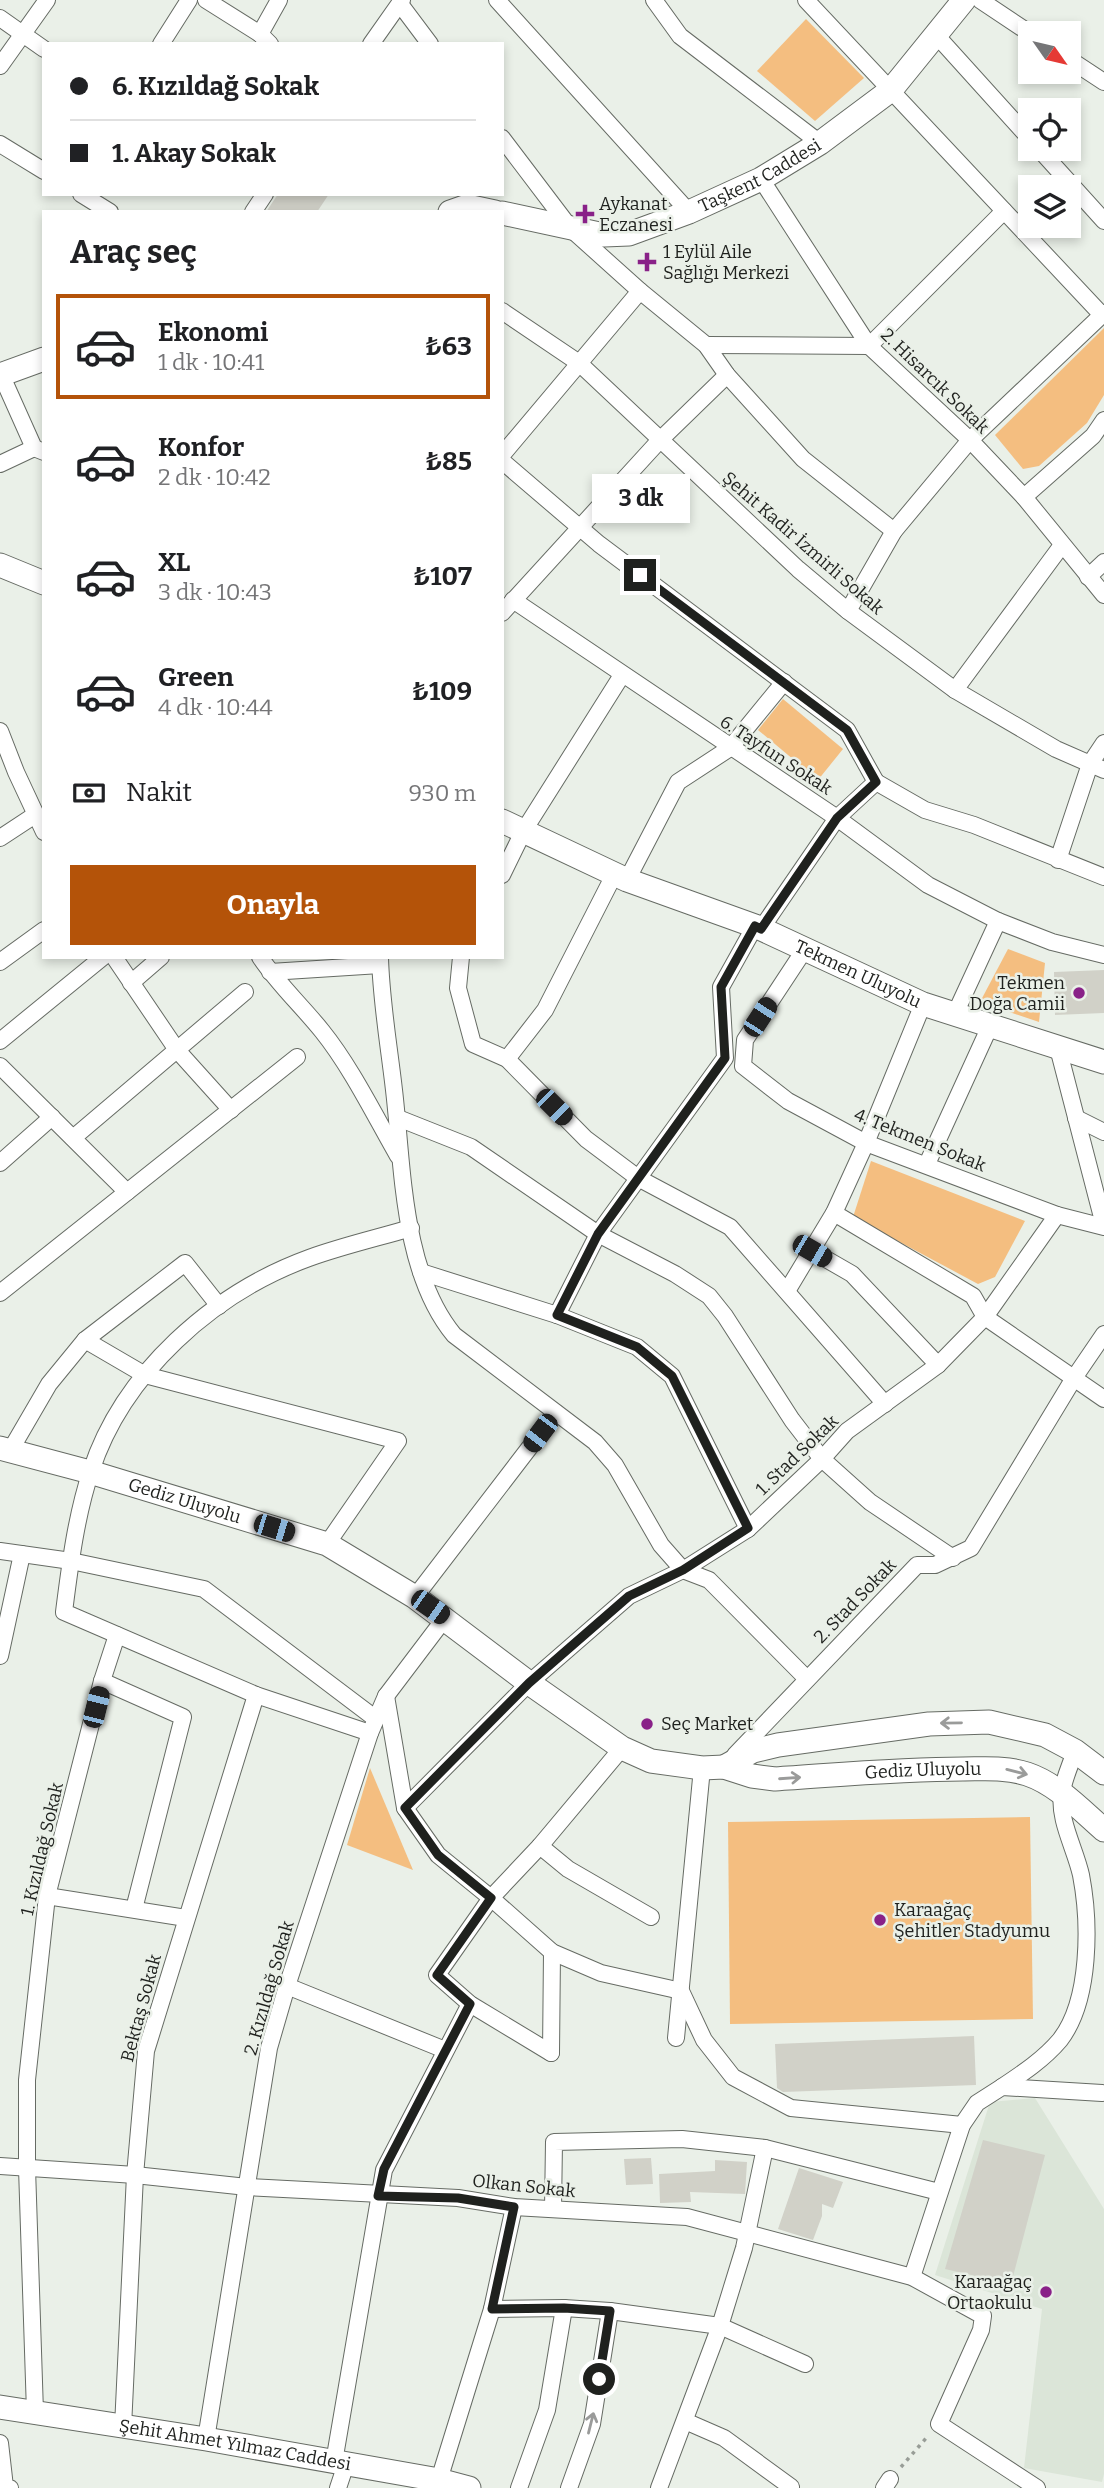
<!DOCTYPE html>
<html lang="tr">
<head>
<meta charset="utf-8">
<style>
	body { margin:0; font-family:Bitter,serif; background:#f2f2f2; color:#202124; height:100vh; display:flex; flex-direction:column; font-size:26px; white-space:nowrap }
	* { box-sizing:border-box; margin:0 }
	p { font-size:23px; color:#757577 }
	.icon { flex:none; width:38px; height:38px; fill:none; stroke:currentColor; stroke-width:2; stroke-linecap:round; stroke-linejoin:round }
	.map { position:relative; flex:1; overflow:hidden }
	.panel { position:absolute; left:42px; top:210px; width:462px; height:749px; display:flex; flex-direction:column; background:#fff; border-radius:0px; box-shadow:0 4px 10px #0003 }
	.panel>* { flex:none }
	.hud { position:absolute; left:42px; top:42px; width:462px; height:154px; border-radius:0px; box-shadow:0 4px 10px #0003; display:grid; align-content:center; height:154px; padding:0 28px; background:#fff }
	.needle { width:46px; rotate:124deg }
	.buttons { position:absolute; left:1018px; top:21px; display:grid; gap:14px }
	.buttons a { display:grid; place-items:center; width:63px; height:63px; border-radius:0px; background:#fff; box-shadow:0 4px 10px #0003; font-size:35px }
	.end { position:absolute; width:32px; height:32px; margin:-16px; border:9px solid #1f211e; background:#fff; box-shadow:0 0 0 4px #fff }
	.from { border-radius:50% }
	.bubble { position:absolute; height:49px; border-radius:0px; background:#fff; box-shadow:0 4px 10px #0003; font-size:23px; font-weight:700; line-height:49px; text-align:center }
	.car { position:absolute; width:21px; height:42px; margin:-21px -10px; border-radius:9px; box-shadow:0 0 5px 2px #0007; background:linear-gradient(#222 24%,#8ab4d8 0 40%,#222 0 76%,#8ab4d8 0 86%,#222 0) }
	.hud b { display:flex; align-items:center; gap:24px; height:66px; font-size:26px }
	.hud b+b { border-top:2px solid #e0e0e0 }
	.hud i { width:18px; height:18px; background:#202124 }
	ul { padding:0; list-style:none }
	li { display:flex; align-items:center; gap:21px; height:105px; margin:0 14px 10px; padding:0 14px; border:4px solid transparent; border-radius:0px }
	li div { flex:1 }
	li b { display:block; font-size:26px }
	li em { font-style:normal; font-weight:700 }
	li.current { border-color:#b45309 }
	li>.icon { width:63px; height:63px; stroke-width:1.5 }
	h2 { padding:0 28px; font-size:32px; line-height:84px }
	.pay { display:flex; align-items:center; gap:18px; height:77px; padding:0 28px; font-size:26px }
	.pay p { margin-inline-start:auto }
	.action { display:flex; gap:14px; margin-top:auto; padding:14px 28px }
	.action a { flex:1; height:80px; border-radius:0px; background:#b45309; color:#fff; font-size:28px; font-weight:700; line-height:80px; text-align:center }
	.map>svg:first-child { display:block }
</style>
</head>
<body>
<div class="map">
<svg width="1104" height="2488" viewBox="0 0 1104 2488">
	<rect width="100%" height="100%" fill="#eaf0e8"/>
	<!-- built -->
	<polygon fill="#dbe5d8" points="1035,2098 1104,2209 1104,2474 1102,2482 1024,2468 1042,2309 935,2275 990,2102"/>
	<!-- green -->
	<g fill="#f4be80">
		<polygon points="806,19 864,78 815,121 757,71"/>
		<polygon points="1104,328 1104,395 1087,423 1039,466 1023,469 995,435"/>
		<polygon points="783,699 843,749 818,780 758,730"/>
		<polygon points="1008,949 1045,963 1039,1022 980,1002"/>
		<polygon points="871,1161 1025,1221 995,1277 978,1284 853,1217"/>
		<polygon points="370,1768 413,1870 347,1845"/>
		<polygon points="1030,1817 1033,2019 730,2024 728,1822"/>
	</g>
	<!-- building -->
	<g fill="#d1d1c8">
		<polygon points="278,194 329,194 317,212 266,212"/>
		<polygon points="1104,970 1104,1013 1055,1015 1054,972"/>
		<polygon points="974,2036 976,2085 783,2092 777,2088 775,2044"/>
		<polygon points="983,2140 1045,2155 1011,2284 945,2269"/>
		<polygon points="651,2158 653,2184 626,2185 624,2159"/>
		<polygon points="715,2160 747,2162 745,2194 690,2192 691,2202 660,2203 659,2174 715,2171"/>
		<polygon points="799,2168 843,2182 833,2208 822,2204 822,2216 813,2240 778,2229"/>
	</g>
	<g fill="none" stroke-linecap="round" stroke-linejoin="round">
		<defs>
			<g id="street">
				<polyline points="206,0 260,34 270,44"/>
				<polyline points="497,0 689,212"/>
				<polyline points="654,0 680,36 820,143"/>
				<polyline points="806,0 1102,315"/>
				<polyline points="980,0 1031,34"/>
				<polyline points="400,4 430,44"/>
				<polyline points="0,18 44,49"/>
				<polyline points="260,34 279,0"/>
				<polyline points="937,36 1031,140"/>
				<polyline points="161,44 189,0"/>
				<polyline points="371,44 402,0"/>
				<polyline points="1069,59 1104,82"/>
				<polyline points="0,66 47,0"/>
				<polyline points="502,138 571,229 640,291 706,345 727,375 803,459 894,531"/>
				<polyline points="0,144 44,171"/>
				<polyline points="1039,149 1104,221"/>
				<polyline points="761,179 869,346 970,440 1024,497 1104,595"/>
				<polyline points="81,194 110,212"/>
				<polyline points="253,212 265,194"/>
				<polyline points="502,311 579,363 798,569 848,611 955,690 1056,749 1104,770"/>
				<polyline points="706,345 869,346 1004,211"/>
				<polyline points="0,372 34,448 44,452"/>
				<polyline points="502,455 640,291"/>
				<polyline points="502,461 599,544 847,730 876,782"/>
				<polyline points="0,464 34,448"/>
				<polyline points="1024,497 1093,436 1104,420"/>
				<polyline points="1088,577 1104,562"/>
				<polyline points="513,600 837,818 928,885 998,921 1052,942 1104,955"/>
				<polyline points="848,611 894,531 970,440 1104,313"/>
				<polyline points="502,613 659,441 727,375"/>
				<polyline points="955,690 1062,545"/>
				<polyline points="0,731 16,772 44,832"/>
				<polyline points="876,782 925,810 974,825 1104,877"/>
				<polyline points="0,838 35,815"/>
				<polyline points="1058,860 1090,764 1104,743"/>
				<polyline points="502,875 523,832 622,675"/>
				<polyline points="627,880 678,782 730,748 784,682"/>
				<polyline points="761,929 837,818 876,782"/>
				<polyline points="805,949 745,1040 743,1066 788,1101 866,1143 1057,1215 1104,1227"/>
				<polyline points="114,957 177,1050 231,1110"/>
				<path d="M260,957C278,984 302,1006 322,1031C351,1067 375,1116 398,1156"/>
				<path d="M380,957C381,1001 389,1046 394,1090C403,1167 402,1272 454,1335L595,1442L615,1465L661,1545L683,1570L709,1580L807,1679"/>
				<polyline points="461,957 458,988 473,1044 507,1059 586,1139 638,1178 730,1227 885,1404"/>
				<polyline points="0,962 44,930"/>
				<polyline points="270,972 380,965"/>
				<polyline points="131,983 161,957"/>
				<polyline points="955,1014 998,921"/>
				<polyline points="0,1041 103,957"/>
				<polyline points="1058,1048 1104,1225"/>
				<polyline points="507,1059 545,1010 614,875"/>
				<polyline points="0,1066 127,1192"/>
				<polyline points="398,1118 471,1147 598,1234 675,1274 709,1296 725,1316 792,1420 822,1459 870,1502 953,1558"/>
				<polyline points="1076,1118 1104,1132"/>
				<polyline points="73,1138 245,992"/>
				<polyline points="0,1163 52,1117"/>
				<polyline points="927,1164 990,1026"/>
				<polyline points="834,1213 973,1296 985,1317 1104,1399"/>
				<polyline points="812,1251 852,1274 938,1365"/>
				<polyline points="421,1272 557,1315 637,1347 672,1376 748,1529"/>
				<polyline points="787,1291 834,1213 866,1143 923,1004"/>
				<polyline points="0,1293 297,1057"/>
				<polyline points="557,1315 598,1234 725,1058 721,987 755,926"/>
				<polyline points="85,1340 145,1375 398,1441 327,1544"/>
				<polyline points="10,1451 49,1384 85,1340 185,1263 219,1306"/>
				<polyline points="0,1551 71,1561 204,1589 376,1719"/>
				<polyline points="415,1597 556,1413"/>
				<polyline points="0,1656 22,1554"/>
				<polyline points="102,1681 183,1717 134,1909"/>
				<polyline points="386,1696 405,1808 438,1855 491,1898 552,1952 601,1973 681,1991 704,2040 733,2077 791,2108 962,2125"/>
				<path d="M370,1733L256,1695L64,1612C70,1565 76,1516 91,1471C123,1373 213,1293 309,1258C342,1246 377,1238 411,1228"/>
				<polyline points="735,1755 917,1565 935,1565 971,1548 1074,1378 1104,1334"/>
				<polyline points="405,1808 529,1683 629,1596 683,1570 748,1529 822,1459 847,1431 938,1365 985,1317 1057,1215"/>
				<polyline points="540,1846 568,1869 651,1917"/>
				<polyline points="47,1896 186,1918"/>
				<polyline points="287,1986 445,2050"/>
				<polyline points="676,2038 702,1768"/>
				<polyline points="551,2053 470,2004 437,1975 491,1898 540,1846 622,1748"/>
				<polyline points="551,2053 552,1952"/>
				<path d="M1002,2087C1023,2073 1044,2059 1060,2040C1091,2000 1090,1922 1081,1875C1075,1848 1058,1820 1062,1792C1064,1778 1071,1764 1075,1751"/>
				<polyline points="0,2166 135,2175 247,2187 458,2198 514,2207 687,2217 912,2277 983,2316 981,2330 939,2424 1037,2488"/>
				<polyline points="553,2209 554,2142 682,2139 765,2148 939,2192"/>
				<polyline points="912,2277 962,2125 977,2103 1002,2087 1102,2093"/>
				<polyline points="492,2309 564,2308 610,2311 720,2326 805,2364"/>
				<polyline points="35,2412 27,2168 27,2080 47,1896 102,1681 117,1635"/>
				<polyline points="685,2421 724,2438 791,2487"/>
				<polyline points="123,2427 135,2175 146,2051 256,1695"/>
				<polyline points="206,2439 269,2048 287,1986 370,1733 386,1696 445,1618"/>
				<polyline points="0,2443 5,2487 10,2488"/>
				<polyline points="334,2462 384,2170 470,2004"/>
				<polyline points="439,2480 492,2309 514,2207"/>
				<polyline points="338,2488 346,2464"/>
				<polyline points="519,2488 547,2410 564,2308"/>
				<polyline points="569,2488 592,2424 610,2311"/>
				<polyline points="659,2488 720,2326 744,2248 765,2148"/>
				<polyline points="884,2488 890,2479"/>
			</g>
			<g id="secondary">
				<polyline points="450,212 467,206 495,212"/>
				<path id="s1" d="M502,213L604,235L629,234L689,212L761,179L820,143L891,90L964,0"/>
				<polyline points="0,375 44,359"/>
				<polyline points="0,565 44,583"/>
				<path id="s2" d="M502,821L627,880L755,926L923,1004L1104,1062"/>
				<path id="s3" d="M0,1448L90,1472L327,1544L415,1597L529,1683L622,1748L651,1761L702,1768L724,1767L752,1776L775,1779C837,1775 900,1769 963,1769C984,1769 1006,1767 1027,1774C1057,1784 1081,1810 1104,1830"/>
				<polyline points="724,1767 753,1751 778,1745 929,1724 989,1722 1045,1735 1075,1751 1104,1773"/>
				<path id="s4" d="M0,2407L206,2439L439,2480L469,2488"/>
			</g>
		</defs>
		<!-- street casing -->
		<use href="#street" stroke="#666b64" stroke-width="18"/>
		<!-- secondary casing -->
		<use href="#secondary" stroke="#666b64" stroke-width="25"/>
		<!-- path -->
		<polyline stroke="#989d97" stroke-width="3.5" stroke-dasharray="3.5 5" stroke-linecap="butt" points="901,2467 928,2436"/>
		<!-- street -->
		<use href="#street" stroke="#fff" stroke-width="16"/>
		<!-- secondary -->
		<use href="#secondary" stroke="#fff" stroke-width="23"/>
	</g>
	<!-- one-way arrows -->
	<defs><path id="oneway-shaft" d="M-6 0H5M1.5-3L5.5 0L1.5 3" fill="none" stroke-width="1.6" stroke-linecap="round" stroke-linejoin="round" transform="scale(1.75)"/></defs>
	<g stroke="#9a9b9a">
		<use href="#oneway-shaft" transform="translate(951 1723) rotate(179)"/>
		<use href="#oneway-shaft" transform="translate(1017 1772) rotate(14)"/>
		<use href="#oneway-shaft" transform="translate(790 1778) rotate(-4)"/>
		<use href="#oneway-shaft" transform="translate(591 2423) rotate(-76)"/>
	</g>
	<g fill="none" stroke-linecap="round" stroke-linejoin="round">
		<!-- route -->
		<polyline stroke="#1f211e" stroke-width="9" points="599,2379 610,2311 564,2308 492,2309 514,2207 458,2198 378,2196 384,2169 470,2004 437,1975 491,1898 438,1855 405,1808 529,1683 629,1596 683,1570 748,1528 672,1376 637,1347 557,1315 598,1234 725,1058 721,987 755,926 761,929 837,818 876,782 847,730 640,575"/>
	</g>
	<!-- markers -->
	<g fill="#892188" stroke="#eaf0e8" stroke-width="2.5">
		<path d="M581.5 203.5h7v7h7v7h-7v7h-7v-7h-7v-7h7z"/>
		<path d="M643.5 251.5h7v7h7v7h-7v7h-7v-7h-7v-7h7z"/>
		<circle cx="1079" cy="993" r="7"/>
		<circle cx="647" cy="1724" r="7"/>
		<circle cx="880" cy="1920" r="7"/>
		<circle cx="1046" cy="2292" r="7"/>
	</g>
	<g text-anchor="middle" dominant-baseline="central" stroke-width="5" stroke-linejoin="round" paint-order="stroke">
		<!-- street labels -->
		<g font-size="18" fill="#1f211e" stroke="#eaf0e8">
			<text stroke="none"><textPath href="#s1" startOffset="273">Taşkent Caddesi</textPath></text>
			<text transform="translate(935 381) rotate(44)">2. Hisarcık Sokak</text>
			<text transform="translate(803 543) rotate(41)">Şehit Kadir İzmirli Sokak</text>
			<text transform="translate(776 755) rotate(33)">6. Tayfun Sokak</text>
			<text stroke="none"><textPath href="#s2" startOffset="388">Tekmen Uluyolu</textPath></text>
			<text transform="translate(920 1140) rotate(22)">4. Tekmen Sokak</text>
			<text transform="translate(797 1455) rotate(-44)">1. Stad Sokak</text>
			<text stroke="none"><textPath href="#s3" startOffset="192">Gediz Uluyolu</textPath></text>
			<text transform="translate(855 1601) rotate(-46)">2. Stad Sokak</text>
			<text stroke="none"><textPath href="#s3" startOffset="1006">Gediz Uluyolu</textPath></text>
			<text transform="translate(42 1849) rotate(-77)">1. Kızıldağ Sokak</text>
			<text transform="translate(269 1988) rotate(-74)">2. Kızıldağ Sokak</text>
			<text transform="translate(141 2008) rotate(-75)">Bektaş Sokak</text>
			<text transform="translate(524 2186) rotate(6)">Olkan Sokak</text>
			<text stroke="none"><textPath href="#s4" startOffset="238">Şehit Ahmet Yılmaz Caddesi</textPath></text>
		</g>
		<!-- poi labels -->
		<g font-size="18" fill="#1f211e" stroke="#eaf0e8" text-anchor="start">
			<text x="599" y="204">Aykanat<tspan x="599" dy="21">Eczanesi</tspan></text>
			<text x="663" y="252">1 Eylül Aile<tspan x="663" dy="21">Sağlığı Merkezi</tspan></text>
			<text x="1065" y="983" text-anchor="end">Tekmen<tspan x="1065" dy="21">Doğa Camii</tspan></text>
			<text x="661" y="1724">Seç Market</text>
			<text x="894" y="1910">Karaağaç<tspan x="894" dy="21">Şehitler Stadyumu</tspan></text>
			<text x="1032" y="2282" text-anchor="end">Karaağaç<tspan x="1032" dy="21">Ortaokulu</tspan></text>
		</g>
	</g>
</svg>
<div class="buttons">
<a><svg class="needle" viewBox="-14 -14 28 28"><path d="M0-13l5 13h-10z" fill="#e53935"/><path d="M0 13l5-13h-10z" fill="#757577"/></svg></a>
<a><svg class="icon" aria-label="locate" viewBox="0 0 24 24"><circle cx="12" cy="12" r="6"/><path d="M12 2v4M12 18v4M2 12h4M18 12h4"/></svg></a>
<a><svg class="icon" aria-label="layers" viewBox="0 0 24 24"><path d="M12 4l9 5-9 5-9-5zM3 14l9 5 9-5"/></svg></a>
</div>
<i class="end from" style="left:599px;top:2379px"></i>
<i class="end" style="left:640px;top:575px"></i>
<div class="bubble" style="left:592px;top:474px;width:98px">3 dk</div>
<i class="car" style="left:760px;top:1017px;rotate:33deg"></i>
<i class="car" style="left:554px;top:1107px;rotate:135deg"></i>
<i class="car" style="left:812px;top:1251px;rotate:120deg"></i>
<i class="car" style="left:540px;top:1433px;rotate:217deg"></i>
<i class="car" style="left:274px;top:1528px;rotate:107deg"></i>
<i class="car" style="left:430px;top:1607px;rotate:125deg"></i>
<i class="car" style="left:96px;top:1707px;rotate:14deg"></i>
<div class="hud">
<b><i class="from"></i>6. Kızıldağ Sokak</b>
<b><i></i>1. Akay Sokak</b>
</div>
<section class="panel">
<h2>Araç seç</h2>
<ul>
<li class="current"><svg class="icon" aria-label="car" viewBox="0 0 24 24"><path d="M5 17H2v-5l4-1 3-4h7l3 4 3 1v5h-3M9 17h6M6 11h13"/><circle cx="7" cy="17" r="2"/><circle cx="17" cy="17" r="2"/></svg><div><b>Ekonomi</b><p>1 dk · 10:41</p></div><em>₺63</em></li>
<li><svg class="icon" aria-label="car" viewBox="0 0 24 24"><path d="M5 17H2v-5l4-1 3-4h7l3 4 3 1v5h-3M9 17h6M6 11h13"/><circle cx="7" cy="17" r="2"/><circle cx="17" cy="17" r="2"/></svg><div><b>Konfor</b><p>2 dk · 10:42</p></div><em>₺85</em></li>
<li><svg class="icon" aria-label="car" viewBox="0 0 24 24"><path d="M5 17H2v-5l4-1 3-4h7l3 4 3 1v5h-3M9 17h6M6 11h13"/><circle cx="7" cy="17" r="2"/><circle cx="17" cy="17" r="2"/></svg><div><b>XL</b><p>3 dk · 10:43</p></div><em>₺107</em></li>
<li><svg class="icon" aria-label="car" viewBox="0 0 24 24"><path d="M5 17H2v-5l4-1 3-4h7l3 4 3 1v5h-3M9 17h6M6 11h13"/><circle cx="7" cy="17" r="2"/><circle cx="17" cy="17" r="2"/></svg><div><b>Green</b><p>4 dk · 10:44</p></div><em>₺109</em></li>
</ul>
<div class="pay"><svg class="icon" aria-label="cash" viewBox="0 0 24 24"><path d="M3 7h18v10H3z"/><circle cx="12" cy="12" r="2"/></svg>Nakit<p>930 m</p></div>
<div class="action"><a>Onayla</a></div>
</section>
</div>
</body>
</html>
